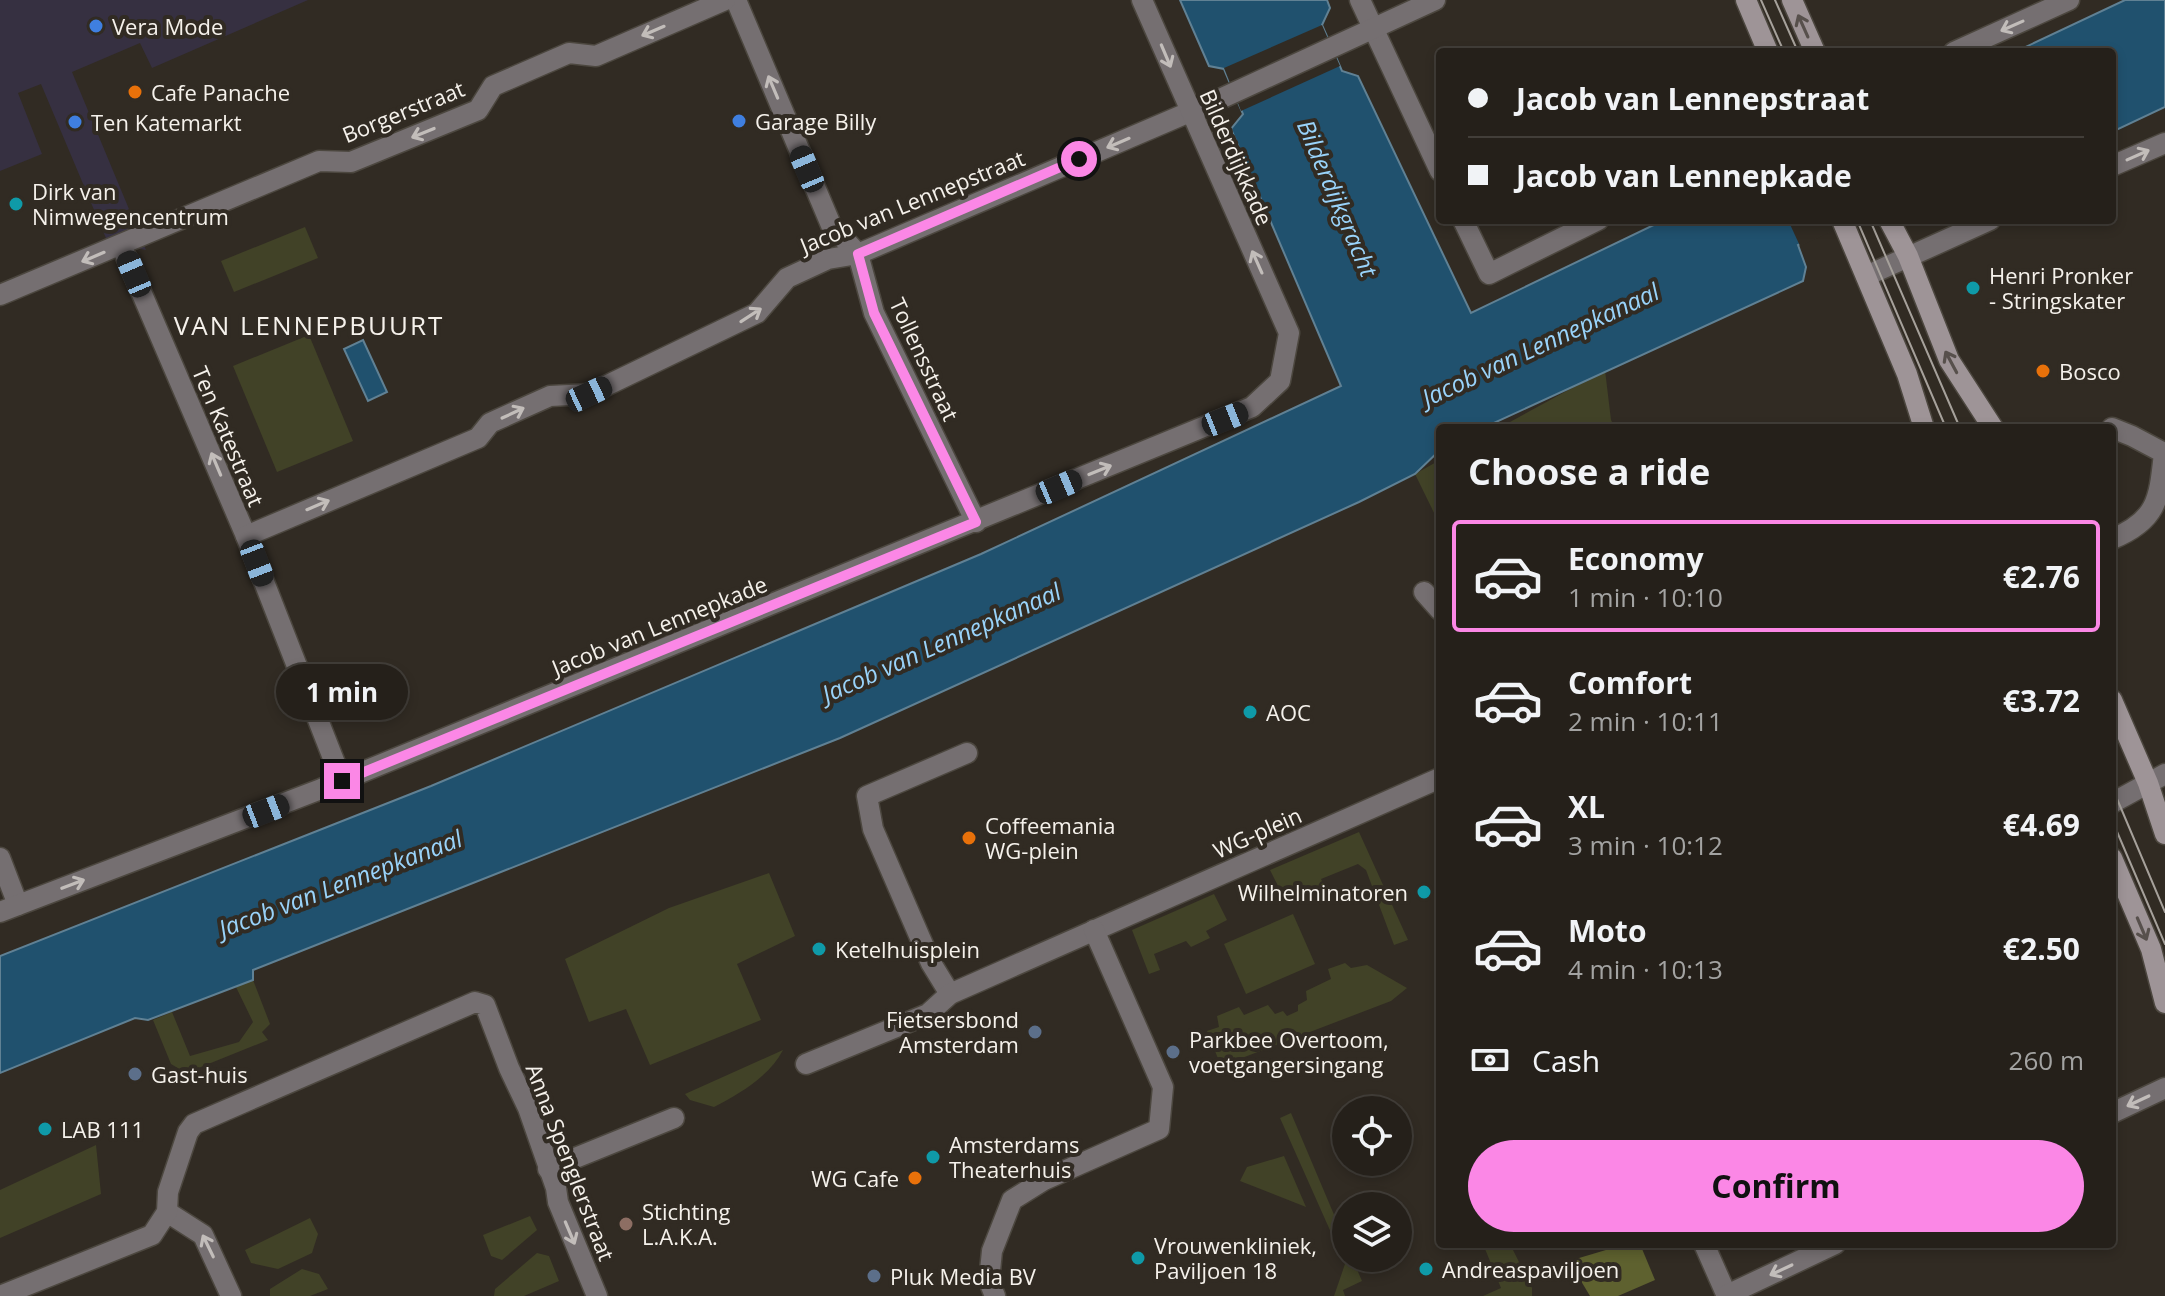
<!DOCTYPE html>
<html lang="en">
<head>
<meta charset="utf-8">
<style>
	body { margin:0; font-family:"Open Sans",sans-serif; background:#2d2823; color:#f1f3f6; height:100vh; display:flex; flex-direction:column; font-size:30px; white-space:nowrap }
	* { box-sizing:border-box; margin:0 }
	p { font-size:26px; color:#a3a3a2 }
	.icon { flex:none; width:44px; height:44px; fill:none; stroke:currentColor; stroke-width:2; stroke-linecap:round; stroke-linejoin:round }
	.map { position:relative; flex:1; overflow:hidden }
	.side { position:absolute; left:1436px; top:424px; width:680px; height:824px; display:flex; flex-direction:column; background:#25201a; border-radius:8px; box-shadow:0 4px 12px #0003,0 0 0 2px #423e39 }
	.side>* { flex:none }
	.banner { position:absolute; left:1436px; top:48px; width:680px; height:176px; border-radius:8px; box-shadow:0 4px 12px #0003,0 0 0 2px #423e39; display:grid; align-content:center; height:176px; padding:0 32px; background:#25201a }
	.buttons { position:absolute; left:1332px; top:1096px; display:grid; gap:16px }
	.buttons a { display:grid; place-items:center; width:80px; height:80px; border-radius:50%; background:#25201a; box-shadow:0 4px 12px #0003,0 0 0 2px #423e39; font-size:40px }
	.end { position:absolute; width:36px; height:36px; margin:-18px; border:10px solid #fb87e6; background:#111; box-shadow:0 0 0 4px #111 }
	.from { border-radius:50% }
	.bubble { position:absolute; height:56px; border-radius:28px; background:#25201a; box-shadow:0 4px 12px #0003,0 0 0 2px #423e39; font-size:26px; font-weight:700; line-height:56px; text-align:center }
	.car { position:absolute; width:24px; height:48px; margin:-24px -12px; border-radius:10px; box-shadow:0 0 6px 2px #0007; background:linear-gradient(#222 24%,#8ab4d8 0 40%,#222 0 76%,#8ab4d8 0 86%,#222 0) }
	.banner b { display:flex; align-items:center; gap:28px; height:76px; font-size:30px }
	.banner b+b { border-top:2px solid #423e39 }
	.banner i { width:20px; height:20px; background:#f1f3f6 }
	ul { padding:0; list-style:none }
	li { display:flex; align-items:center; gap:24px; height:112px; margin:0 16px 12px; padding:0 16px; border:4px solid transparent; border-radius:8px }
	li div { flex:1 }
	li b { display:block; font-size:30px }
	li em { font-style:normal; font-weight:700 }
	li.on { border-color:#fb87e6 }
	li>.icon { width:72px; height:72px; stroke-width:1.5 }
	h2 { padding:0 32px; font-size:36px; line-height:96px }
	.pay { display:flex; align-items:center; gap:20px; height:88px; padding:0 32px; font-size:30px }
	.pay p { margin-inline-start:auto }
	.button { display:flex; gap:16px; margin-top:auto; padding:16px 32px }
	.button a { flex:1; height:92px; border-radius:48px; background:#fb87e6; color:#111; font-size:32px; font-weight:700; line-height:92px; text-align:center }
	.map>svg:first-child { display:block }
</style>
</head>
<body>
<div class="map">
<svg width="2165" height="1296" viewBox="0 0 2165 1296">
	<rect width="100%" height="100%" fill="#312b23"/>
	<!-- commercial -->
	<polygon fill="#363041" points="0,0 308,0 152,68 140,43 72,72 146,250 121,245 116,262 41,84 18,93 42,154 0,171"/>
	<!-- green -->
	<g fill="#414227">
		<polygon points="305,227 318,258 234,292 221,261"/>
		<polygon points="309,335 353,441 277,472 233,366"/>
		<polygon points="1605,370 1611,420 1615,428 1499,428"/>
		<polygon points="1440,460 1440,525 1415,474"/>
		<polygon points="1359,832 1408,940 1394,945 1366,870 1358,864 1321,879 1324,885 1307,892 1304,887 1282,894 1270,870"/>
		<polygon points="769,873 795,936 737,964 761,1020 650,1065 626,1009 589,1022 565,959 669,908"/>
		<polygon points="1214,894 1227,920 1206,931 1210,938 1191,947 1186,941 1154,954 1160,970 1149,974 1132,930"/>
		<polygon points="1293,914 1315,964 1246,994 1224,944"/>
		<polygon points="1345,963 1351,968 1367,965 1407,988 1391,1001 1221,1066 1207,1031 1219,1027 1217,1016 1239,1007 1244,1015 1268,1005 1275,1014 1283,1011 1287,1016 1298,1011 1298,1005 1307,1000 1306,991 1331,979 1328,969"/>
		<polygon points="253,980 270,1024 262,1032 268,1040 186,1073 171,1064 153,1020 172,1012 190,1056 239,1042 253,1022 236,987"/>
		<path d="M783,1050C769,1077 739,1094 714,1107L690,1100L685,1094Z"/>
		<polygon points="1291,1113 1346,1243 1346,1258 1352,1258 1362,1281 1343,1290 1345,1296 1334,1296 1345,1264 1280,1118"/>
		<polygon points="96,1145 101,1194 0,1238 0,1190"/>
		<polygon points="1284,1156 1306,1207 1240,1181 1247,1167"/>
		<polygon points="530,1216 537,1230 502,1260 491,1256 483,1235"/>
		<polygon points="310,1218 318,1234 312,1253 278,1269 251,1263 245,1250"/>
		<polygon points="1483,1244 1510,1244 1532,1288 1532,1296 1483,1296 1501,1288"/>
		<polygon points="537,1253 549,1256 559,1281 524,1296 494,1296 495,1289"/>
		<polygon points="302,1269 319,1274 328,1289 310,1296 270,1296 270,1289"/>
	</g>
	<!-- forest -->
	<polygon fill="#5e612f" points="1626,1244 1640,1244 1655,1280 1618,1296 1590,1296 1569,1261"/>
	<!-- water -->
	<g fill="#20516e" stroke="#608194" stroke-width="2">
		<polygon points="1180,0 1327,0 1330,8 1322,25 1342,71 1358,76 1471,313 1664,220 1852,220 1798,245 1806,267 1803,281 1483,428 1440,428 1440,450 1415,474 1359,502 840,738 253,970 253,980 148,1020 135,1018 0,1073 0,956 431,786 981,554 1341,386 1231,129 1243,114 1224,69 1209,66"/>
		<polygon points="2125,0 2165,0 2165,107 2112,132 2112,52 2015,52"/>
		<polygon points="363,340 387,392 368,401 344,349"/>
	</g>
	<!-- pier -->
	<g fill="#312b23">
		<polygon points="1322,25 1340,66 1241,111 1224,68"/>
		<polygon points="1788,220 1856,220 1800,246"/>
	</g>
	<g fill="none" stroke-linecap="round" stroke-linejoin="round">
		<defs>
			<g id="street">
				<polyline points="736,0 831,225 858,254 874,313 976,522"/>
				<polyline points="1360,0 1440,171"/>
				<polyline points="1954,52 2069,0"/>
				<polyline points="2112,166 2165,143"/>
				<polyline points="1463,220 1489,274 1598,220"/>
				<polyline points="121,245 246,536 342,781"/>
				<polyline points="1866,276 1990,220"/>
				<polyline points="0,295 319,161 351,162 478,110 493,86 569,53 596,56 725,0"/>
				<path d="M2112,428L2132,436L2164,453C2159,499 2158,520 2112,539"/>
				<polyline points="246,536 478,438 490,423 550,396 589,394 757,313 787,278 828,259 858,254 1220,99 1435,0"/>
				<polyline points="1424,592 1440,610"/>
				<polyline points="2112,803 2165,774"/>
				<polyline points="0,858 18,905"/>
				<polyline points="0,912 321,789 1252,407 1280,381 1289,333 1142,0"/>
				<polyline points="950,994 931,963 873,829 867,796 967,753"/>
				<polyline points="806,1064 928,1014 950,994 1440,778"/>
				<polyline points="2112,1113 2165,1088"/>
				<polyline points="548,1169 674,1118"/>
				<polyline points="167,1212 203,1235 231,1296"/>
				<polyline points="1704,1244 1727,1296"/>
				<polyline points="1727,1295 1835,1244"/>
				<polyline points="0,1296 152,1235 167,1212 168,1192 188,1132 194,1124 475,1002 485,1005 509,1068 528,1108 556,1188 558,1202 597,1296"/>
				<polyline points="995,1296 989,1281 992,1251 1012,1200 1044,1180 1159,1129 1163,1087 1094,930"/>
			</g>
			<g id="secondary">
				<polyline points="1746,0 1768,52"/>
				<polyline points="1792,0 1815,52"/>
				<polyline points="1842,220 1907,374 1924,428"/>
				<polyline points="1889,220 1908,256 1949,360 1993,428"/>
				<polyline points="2112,700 2148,783 2165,834"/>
				<polyline points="2112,858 2151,949 2165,1003"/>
			</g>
		</defs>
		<!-- street casing -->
		<use href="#street" stroke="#4c473f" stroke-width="23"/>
		<!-- secondary casing -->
		<use href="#secondary" stroke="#4c473f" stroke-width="23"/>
		<!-- street -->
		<use href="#street" stroke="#756f71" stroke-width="20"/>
		<!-- secondary -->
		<use href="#secondary" stroke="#9e9497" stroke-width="20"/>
		<!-- tram -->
		<g stroke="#a6a19b" stroke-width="2">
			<polyline points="1761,0 1784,52"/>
			<polyline points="1775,0 1798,52"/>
			<polyline points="1857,220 1946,428"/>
			<polyline points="1870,220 1960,428"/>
			<polyline points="2112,787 2165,912"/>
			<polyline points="2112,820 2165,944"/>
		</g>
	</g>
	<!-- one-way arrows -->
	<defs><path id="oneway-shaft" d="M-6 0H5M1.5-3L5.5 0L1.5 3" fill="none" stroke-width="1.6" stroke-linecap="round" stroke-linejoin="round" transform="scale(2)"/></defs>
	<g stroke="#57504c">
		<use href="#oneway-shaft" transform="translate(1803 26) rotate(-114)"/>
		<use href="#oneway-shaft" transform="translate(1951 362) rotate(-118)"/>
		<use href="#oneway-shaft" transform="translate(2142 929) rotate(67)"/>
	</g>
	<g stroke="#c2bdba">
		<use href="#oneway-shaft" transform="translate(2012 26) rotate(156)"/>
		<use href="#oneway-shaft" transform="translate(653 31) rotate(157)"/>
		<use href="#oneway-shaft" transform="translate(1166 56) rotate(67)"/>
		<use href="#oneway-shaft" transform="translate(773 87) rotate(-113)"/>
		<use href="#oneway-shaft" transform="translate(423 133) rotate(158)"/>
		<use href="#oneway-shaft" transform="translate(1118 143) rotate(157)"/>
		<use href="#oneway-shaft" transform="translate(2138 155) rotate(-24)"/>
		<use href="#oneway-shaft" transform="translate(93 257) rotate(157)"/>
		<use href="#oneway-shaft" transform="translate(1257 262) rotate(-114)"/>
		<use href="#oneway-shaft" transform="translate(751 315) rotate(-33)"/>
		<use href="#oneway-shaft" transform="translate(513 413) rotate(-25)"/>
		<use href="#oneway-shaft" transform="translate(216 464) rotate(-113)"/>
		<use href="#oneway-shaft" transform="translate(1100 470) rotate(-22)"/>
		<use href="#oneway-shaft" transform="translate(318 505) rotate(-23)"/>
		<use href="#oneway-shaft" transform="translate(73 884) rotate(-21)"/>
		<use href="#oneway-shaft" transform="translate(2138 1101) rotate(155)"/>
		<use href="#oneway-shaft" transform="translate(570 1233) rotate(67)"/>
		<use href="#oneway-shaft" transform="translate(208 1246) rotate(-116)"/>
		<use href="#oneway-shaft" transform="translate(1781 1270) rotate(155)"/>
	</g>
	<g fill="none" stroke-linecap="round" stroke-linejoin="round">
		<!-- route -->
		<polyline stroke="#fb87e6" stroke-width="10" points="342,781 976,522 874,313 858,254 1079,159"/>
	</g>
	<!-- markers -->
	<g fill="#3f7fe0" stroke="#312b23" stroke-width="3">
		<circle cx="96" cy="26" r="8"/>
		<circle cx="739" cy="121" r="8"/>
		<circle cx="75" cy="122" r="8"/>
	</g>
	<g fill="#e8710a" stroke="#312b23" stroke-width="3">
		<circle cx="135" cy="92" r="8"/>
		<circle cx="2043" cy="371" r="8"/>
		<circle cx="969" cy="838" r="8"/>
		<circle cx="915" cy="1178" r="8"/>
	</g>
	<g fill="#0f9aa8" stroke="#312b23" stroke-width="3">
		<circle cx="16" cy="204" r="8"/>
		<circle cx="1973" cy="288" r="8"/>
		<circle cx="1250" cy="712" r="8"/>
		<circle cx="1424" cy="892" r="8"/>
		<circle cx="819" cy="949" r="8"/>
		<circle cx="45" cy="1129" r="8"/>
		<circle cx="933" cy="1157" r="8"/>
		<circle cx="1138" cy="1258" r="8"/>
		<circle cx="1426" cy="1269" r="8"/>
	</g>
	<g fill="#5c6f8a" stroke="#312b23" stroke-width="3">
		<circle cx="1035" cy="1032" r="8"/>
		<circle cx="1173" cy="1052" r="8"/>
		<circle cx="135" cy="1074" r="8"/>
		<circle cx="874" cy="1276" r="8"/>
	</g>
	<circle fill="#8d6e63" stroke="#312b23" stroke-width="3" cx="626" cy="1224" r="8"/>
	<g text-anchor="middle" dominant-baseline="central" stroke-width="8" stroke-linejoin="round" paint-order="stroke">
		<!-- poi labels -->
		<g font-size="22" fill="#f5f1eb" stroke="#312b23" text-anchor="start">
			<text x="112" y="26">Vera Mode</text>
			<text x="151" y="92">Cafe Panache</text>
			<text x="755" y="121">Garage Billy</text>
			<text x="91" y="122">Ten Katemarkt</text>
			<text x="32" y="191">Dirk van<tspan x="32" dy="25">Nimwegencentrum</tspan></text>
			<text x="1989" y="275">Henri Pronker<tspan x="1989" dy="25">- Stringskater</tspan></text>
			<text x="2059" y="371">Bosco</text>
			<text x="1266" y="712">AOC</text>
			<text x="985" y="825">Coffeemania<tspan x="985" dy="25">WG-plein</tspan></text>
			<text x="1408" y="892" text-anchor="end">Wilhelminatoren</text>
			<text x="835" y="949">Ketelhuisplein</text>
			<text x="1019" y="1019" text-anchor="end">Fietsersbond<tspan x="1019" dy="25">Amsterdam</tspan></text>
			<text x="1189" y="1039">Parkbee Overtoom,<tspan x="1189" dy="25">voetgangersingang</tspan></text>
			<text x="151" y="1074">Gast-huis</text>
			<text x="61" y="1129">LAB 111</text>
			<text x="949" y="1144">Amsterdams<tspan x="949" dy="25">Theaterhuis</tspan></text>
			<text x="899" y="1178" text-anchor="end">WG Cafe</text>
			<text x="642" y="1211">Stichting<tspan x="642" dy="25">L.A.K.A.</tspan></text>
			<text x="1154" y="1245">Vrouwenkliniek,<tspan x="1154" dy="25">Paviljoen 18</tspan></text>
			<text x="1442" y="1269">Andreaspaviljoen</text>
			<text x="890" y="1276">Pluk Media BV</text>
		</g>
		<!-- street labels -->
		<g font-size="22" fill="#f5f1eb" stroke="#312b23">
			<text transform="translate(403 111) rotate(-22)">Borgerstraat</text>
			<text transform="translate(1237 157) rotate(66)">Bilderdijkkade</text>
			<text transform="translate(912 201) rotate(-22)">Jacob van Lennepstraat</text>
			<text transform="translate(925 359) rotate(65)">Tollensstraat</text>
			<text transform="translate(229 436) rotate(67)">Ten Katestraat</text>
			<text transform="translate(659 625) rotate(-22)">Jacob van Lennepkade</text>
			<text transform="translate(1257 832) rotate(-24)">WG-plein</text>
			<text transform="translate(571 1162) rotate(69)">Anna Spenglerstraat</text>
		</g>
		<!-- water labels -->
		<g font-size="24" font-style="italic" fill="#99d3fa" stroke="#312b23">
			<text transform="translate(1338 198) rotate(67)">Bilderdijkgracht</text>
			<text transform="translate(1540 344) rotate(-25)">Jacob van Lennepkanaal</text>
			<text transform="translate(941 642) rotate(-24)">Jacob van Lennepkanaal</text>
			<text transform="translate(340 883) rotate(-21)">Jacob van Lennepkanaal</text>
		</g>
		<!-- quarter labels -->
		<g font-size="26" letter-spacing="2" fill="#f5f1eb" stroke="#312b23">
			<text x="309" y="325">VAN LENNEPBUURT</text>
		</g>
	</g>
</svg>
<div class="buttons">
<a><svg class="icon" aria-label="locate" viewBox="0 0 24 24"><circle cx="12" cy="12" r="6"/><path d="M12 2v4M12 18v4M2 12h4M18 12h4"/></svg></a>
<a><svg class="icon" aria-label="layers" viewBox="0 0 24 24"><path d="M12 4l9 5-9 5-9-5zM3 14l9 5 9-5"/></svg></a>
</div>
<i class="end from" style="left:1079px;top:159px"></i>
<i class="end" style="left:342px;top:781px"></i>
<div class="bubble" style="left:276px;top:664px;width:132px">1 min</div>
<i class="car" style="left:807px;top:169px;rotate:337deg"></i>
<i class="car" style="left:134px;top:274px;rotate:337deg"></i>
<i class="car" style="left:589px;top:394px;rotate:65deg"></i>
<i class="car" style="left:1225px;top:419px;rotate:68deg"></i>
<i class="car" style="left:1059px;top:487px;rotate:67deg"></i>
<i class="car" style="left:257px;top:563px;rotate:159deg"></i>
<i class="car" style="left:266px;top:811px;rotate:69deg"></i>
<div class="banner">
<b><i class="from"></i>Jacob van Lennepstraat</b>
<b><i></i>Jacob van Lennepkade</b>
</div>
<section class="side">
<h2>Choose a ride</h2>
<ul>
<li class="on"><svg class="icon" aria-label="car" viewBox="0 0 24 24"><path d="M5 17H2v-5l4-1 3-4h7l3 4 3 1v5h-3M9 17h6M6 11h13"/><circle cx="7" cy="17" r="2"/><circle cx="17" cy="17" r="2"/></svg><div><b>Economy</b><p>1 min · 10:10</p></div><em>€2.76</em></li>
<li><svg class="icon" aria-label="car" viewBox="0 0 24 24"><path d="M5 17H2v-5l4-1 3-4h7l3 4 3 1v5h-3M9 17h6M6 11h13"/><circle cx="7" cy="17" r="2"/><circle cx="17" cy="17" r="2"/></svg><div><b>Comfort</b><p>2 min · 10:11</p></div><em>€3.72</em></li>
<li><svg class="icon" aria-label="car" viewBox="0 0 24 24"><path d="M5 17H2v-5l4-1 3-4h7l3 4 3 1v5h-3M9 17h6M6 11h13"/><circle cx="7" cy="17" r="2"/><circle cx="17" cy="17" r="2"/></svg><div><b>XL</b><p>3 min · 10:12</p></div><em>€4.69</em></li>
<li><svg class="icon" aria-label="car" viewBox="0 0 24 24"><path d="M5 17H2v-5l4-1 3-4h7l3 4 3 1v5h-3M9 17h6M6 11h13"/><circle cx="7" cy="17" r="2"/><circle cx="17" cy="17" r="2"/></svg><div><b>Moto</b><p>4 min · 10:13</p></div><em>€2.50</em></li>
</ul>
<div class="pay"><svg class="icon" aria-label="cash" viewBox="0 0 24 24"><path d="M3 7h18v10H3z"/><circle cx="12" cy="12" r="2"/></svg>Cash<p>260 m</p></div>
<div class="button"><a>Confirm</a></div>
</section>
</div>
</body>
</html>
